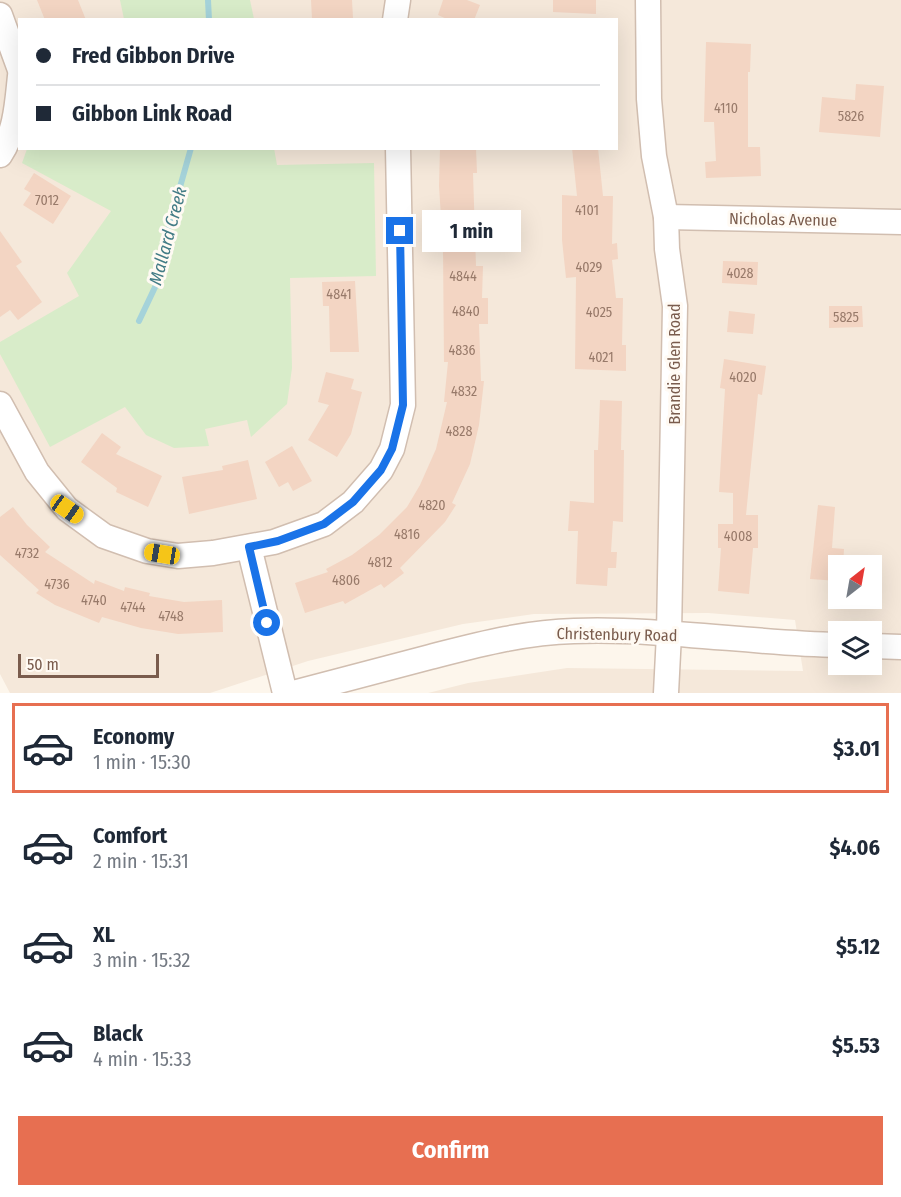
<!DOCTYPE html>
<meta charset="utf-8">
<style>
:root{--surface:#fff;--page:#f2f2f3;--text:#1f2937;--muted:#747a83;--line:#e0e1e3;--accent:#e76f51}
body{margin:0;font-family:"Fira Sans Condensed",sans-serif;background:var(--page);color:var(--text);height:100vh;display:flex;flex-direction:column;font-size:22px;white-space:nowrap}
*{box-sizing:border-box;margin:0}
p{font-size:20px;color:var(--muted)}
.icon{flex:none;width:33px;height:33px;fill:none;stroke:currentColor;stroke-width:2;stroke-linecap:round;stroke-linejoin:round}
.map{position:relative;height:693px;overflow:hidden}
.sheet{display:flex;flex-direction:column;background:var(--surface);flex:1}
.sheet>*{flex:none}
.top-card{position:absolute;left:18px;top:18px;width:600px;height:132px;border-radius:0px;box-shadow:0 6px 24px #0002;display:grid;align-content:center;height:132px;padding:0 18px;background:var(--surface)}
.needle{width:39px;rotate:31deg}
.controls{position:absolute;left:828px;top:555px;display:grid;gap:12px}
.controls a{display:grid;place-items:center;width:54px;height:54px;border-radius:0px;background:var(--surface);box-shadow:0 6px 24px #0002;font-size:30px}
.scale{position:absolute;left:18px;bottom:15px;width:141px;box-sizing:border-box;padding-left:6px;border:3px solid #7a5c4d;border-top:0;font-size:16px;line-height:21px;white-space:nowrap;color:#7a5c4d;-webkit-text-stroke:4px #fffaf3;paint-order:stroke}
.end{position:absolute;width:27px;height:27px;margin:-14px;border:8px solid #1a73e8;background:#fff;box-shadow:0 0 0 3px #fff}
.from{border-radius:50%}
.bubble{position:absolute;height:42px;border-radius:0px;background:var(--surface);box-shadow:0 6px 24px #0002;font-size:20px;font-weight:700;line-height:42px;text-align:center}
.car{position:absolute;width:18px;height:36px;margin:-18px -9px;border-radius:8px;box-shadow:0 0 4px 2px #0007;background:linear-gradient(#f5c518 24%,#345 0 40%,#f5c518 0 76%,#345 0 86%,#f5c518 0)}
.top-card b{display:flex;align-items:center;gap:21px;height:57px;font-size:22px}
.top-card b+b{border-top:2px solid var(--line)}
.top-card i{width:15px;height:15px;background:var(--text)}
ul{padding:10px 0 0;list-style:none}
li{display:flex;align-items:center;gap:18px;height:90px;margin:0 12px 9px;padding:0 6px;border:3px solid transparent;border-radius:0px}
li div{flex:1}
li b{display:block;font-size:22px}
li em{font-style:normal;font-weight:700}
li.current{border-color:var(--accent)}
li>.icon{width:54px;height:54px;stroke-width:1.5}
.cta{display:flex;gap:12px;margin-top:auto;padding:12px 18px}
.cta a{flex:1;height:69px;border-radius:0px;background:var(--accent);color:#fff;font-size:24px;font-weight:700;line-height:69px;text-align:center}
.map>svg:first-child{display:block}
</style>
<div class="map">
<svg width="901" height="693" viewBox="0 0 901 693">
<rect width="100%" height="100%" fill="#fdf6ec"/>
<path fill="#f5e8da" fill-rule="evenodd" d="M0,0H901V693H428L468,683L567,668L803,671L795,620L708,613L534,614L463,624L308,661L210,693H10L0,674ZM20,20H616V148H20ZM838,566H872V598H838ZM838,632H872V664H838Z"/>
<g fill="#d8ecc9">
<polygon points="120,0 250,0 254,19 124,19"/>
<polygon points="274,148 277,165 374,163 376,276 290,278 292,368 287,404 251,437 247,420 205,429 209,446 174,448 146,435 125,407 50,447 0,354 0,342 79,296 67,273 111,211 22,163 27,149"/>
</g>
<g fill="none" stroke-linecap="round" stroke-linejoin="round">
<g stroke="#a5d3da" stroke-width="6">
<polyline points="208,0 209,20"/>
<polyline points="139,321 157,283 163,263 169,226 191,148"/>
</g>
</g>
<g fill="#f3d5c3">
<polygon points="37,0 78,0 86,20 45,20"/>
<polygon points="311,0 352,0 353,18 312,19"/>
<polygon points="443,0 467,0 480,5 474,20 449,20 438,15"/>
<polygon points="553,0 596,0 596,14 553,12"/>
<polygon points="706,42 751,44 750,72 748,72 748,147 760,147 761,176 706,178 705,162 716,161 714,122 704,122"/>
<polygon points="856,84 884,86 880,137 819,132 822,97 855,100"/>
<polygon points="440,148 476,148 477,173 473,173 476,266 483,266 482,298 488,298 488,324 479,324 481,381 484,381 479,425 470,464 452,503 456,505 445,522 400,568 404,573 384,588 381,584 345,604 343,601 305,613 295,583 328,572 326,569 352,555 379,535 407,507 420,485 436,449 447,402 444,402 448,362 444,362 443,248 439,186"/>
<polygon points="572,148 598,148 603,196 613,196 612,244 617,243 618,259 612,260 616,298 623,298 622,345 626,345 626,371 575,369 576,277 566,278 562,240 562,195 577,196"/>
<polygon points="34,173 71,196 53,224 23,205 31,193 24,189"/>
<polygon points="0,231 22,262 16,266 42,302 18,320 10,310 0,317"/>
<polygon points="723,261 758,262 757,285 722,283"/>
<polygon points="355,281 359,352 330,352 329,306 323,306 322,282"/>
<polygon points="829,306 862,306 863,327 829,328"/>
<polygon points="729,311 755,314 753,334 727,332"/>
<polygon points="724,359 766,366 762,395 758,394 746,515 758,515 758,548 753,548 749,594 718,591 721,548 718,548 718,524 733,524 733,493 719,492 725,389 720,388"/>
<polygon points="326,372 354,379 351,389 362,392 351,434 337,457 308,440 329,405 318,402"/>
<polygon points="600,400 622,401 621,450 624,450 623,522 613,521 611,552 617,552 616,568 608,568 607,586 576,584 578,531 568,531 570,501 594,503 594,450 598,450"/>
<polygon points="102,433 121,447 116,454 162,476 148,507 116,492 117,488 81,462"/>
<polygon points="292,446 312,481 293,491 288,482 279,487 265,462"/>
<polygon points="248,460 257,499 189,514 182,477 223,470 222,466"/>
<polygon points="818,505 835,507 832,548 844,549 843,566 838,566 838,581 810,579"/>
<polygon points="13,507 27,525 50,547 45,552 94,584 95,580 124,591 125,587 150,593 149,596 184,602 222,600 223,632 178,634 141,628 102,617 99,623 55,605 36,593 39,590 0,555 0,517"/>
</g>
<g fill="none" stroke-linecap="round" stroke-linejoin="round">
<g stroke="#d1beb0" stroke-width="27">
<g id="minor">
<polyline points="648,0 649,99 654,156 666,217 667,249 675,306 669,634 666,693"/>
<polyline points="0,15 20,70"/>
<polyline points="395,20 398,0"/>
<path d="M0,155C16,131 17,104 20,76"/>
<polyline points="666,217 901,222"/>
<polyline points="0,404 37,472 67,509 104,536 147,551 178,556 213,553 274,542 324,524 353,502 381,470 392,449 403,405 398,148"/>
<polyline points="249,547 285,693"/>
<polyline points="872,646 901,647"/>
<path d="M293,693C339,681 385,669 430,657C477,645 525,632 574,631C662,628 750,643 838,645"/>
</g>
</g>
<use href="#minor" stroke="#fff" stroke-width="24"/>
</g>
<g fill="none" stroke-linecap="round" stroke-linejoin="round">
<polyline stroke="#1a73e8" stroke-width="8" points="267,623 249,547 278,541 324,524 353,502 381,470 392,449 403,405 400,231"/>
</g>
<g text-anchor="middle" stroke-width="6" stroke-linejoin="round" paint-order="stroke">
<g font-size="14" fill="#987a6a">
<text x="726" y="113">4110</text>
<text x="851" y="121">5826</text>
<text x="47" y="205">7012</text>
<text x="587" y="215">4101</text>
<text x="589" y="272">4029</text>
<text x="740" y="278">4028</text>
<text x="463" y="281">4844</text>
<text x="339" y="299">4841</text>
<text x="466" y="316">4840</text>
<text x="599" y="317">4025</text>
<text x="846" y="322">5825</text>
<text x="462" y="355">4836</text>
<text x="601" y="362">4021</text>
<text x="743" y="382">4020</text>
<text x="464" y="396">4832</text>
<text x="459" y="436">4828</text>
<text x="432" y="510">4820</text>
<text x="407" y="539">4816</text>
<text x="738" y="541">4008</text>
<text x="27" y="558">4732</text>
<text x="380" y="567">4812</text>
<text x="346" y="585">4806</text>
<text x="57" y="589">4736</text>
<text x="94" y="605">4740</text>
<text x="133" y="612">4744</text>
<text x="171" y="621">4748</text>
</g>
<g font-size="16" fill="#7a5c4d" stroke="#fffaf3">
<text transform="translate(783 219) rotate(1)" y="6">Nicholas Avenue</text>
<text transform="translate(674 364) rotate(-90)" y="6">Brandie Glen Road</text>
<text transform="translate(617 634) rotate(1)" y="6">Christenbury Road</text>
</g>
<g font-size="18" font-style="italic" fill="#437c86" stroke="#fffaf3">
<text transform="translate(168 236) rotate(-75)" y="6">Mallard Creek</text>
</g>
</g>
</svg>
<div class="controls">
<a><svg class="needle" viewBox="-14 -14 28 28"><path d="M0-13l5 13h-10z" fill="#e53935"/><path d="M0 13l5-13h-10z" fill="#747a83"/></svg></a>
<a><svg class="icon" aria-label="layers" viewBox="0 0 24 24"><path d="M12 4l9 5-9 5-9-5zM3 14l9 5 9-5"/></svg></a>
</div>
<div class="scale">50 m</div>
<i class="end from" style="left:267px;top:623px"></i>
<i class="end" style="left:400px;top:231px"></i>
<div class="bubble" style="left:422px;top:210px;width:99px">1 min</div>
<i class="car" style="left:67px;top:509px;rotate:125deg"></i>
<i class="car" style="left:162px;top:554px;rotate:279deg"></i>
<div class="top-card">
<b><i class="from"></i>Fred Gibbon Drive</b>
<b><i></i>Gibbon Link Road</b>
</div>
</div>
<section class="sheet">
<ul>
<li class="current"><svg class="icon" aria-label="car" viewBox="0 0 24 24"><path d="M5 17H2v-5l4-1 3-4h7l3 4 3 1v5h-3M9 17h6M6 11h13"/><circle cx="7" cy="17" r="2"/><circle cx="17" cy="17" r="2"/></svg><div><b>Economy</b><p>1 min · 15:30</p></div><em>$3.01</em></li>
<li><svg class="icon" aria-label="car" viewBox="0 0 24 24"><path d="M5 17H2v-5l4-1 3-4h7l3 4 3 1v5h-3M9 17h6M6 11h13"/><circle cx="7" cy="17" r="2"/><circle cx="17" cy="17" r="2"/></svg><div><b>Comfort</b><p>2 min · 15:31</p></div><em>$4.06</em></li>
<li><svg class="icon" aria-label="car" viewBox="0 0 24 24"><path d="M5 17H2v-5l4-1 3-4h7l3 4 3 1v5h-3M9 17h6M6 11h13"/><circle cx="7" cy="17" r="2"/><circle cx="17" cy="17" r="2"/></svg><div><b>XL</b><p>3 min · 15:32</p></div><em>$5.12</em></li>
<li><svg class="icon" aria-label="car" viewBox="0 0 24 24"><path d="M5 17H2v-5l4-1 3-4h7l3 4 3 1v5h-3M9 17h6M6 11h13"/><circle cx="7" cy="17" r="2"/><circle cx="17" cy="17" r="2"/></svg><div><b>Black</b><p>4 min · 15:33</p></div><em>$5.53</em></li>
</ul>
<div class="cta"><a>Confirm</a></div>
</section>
